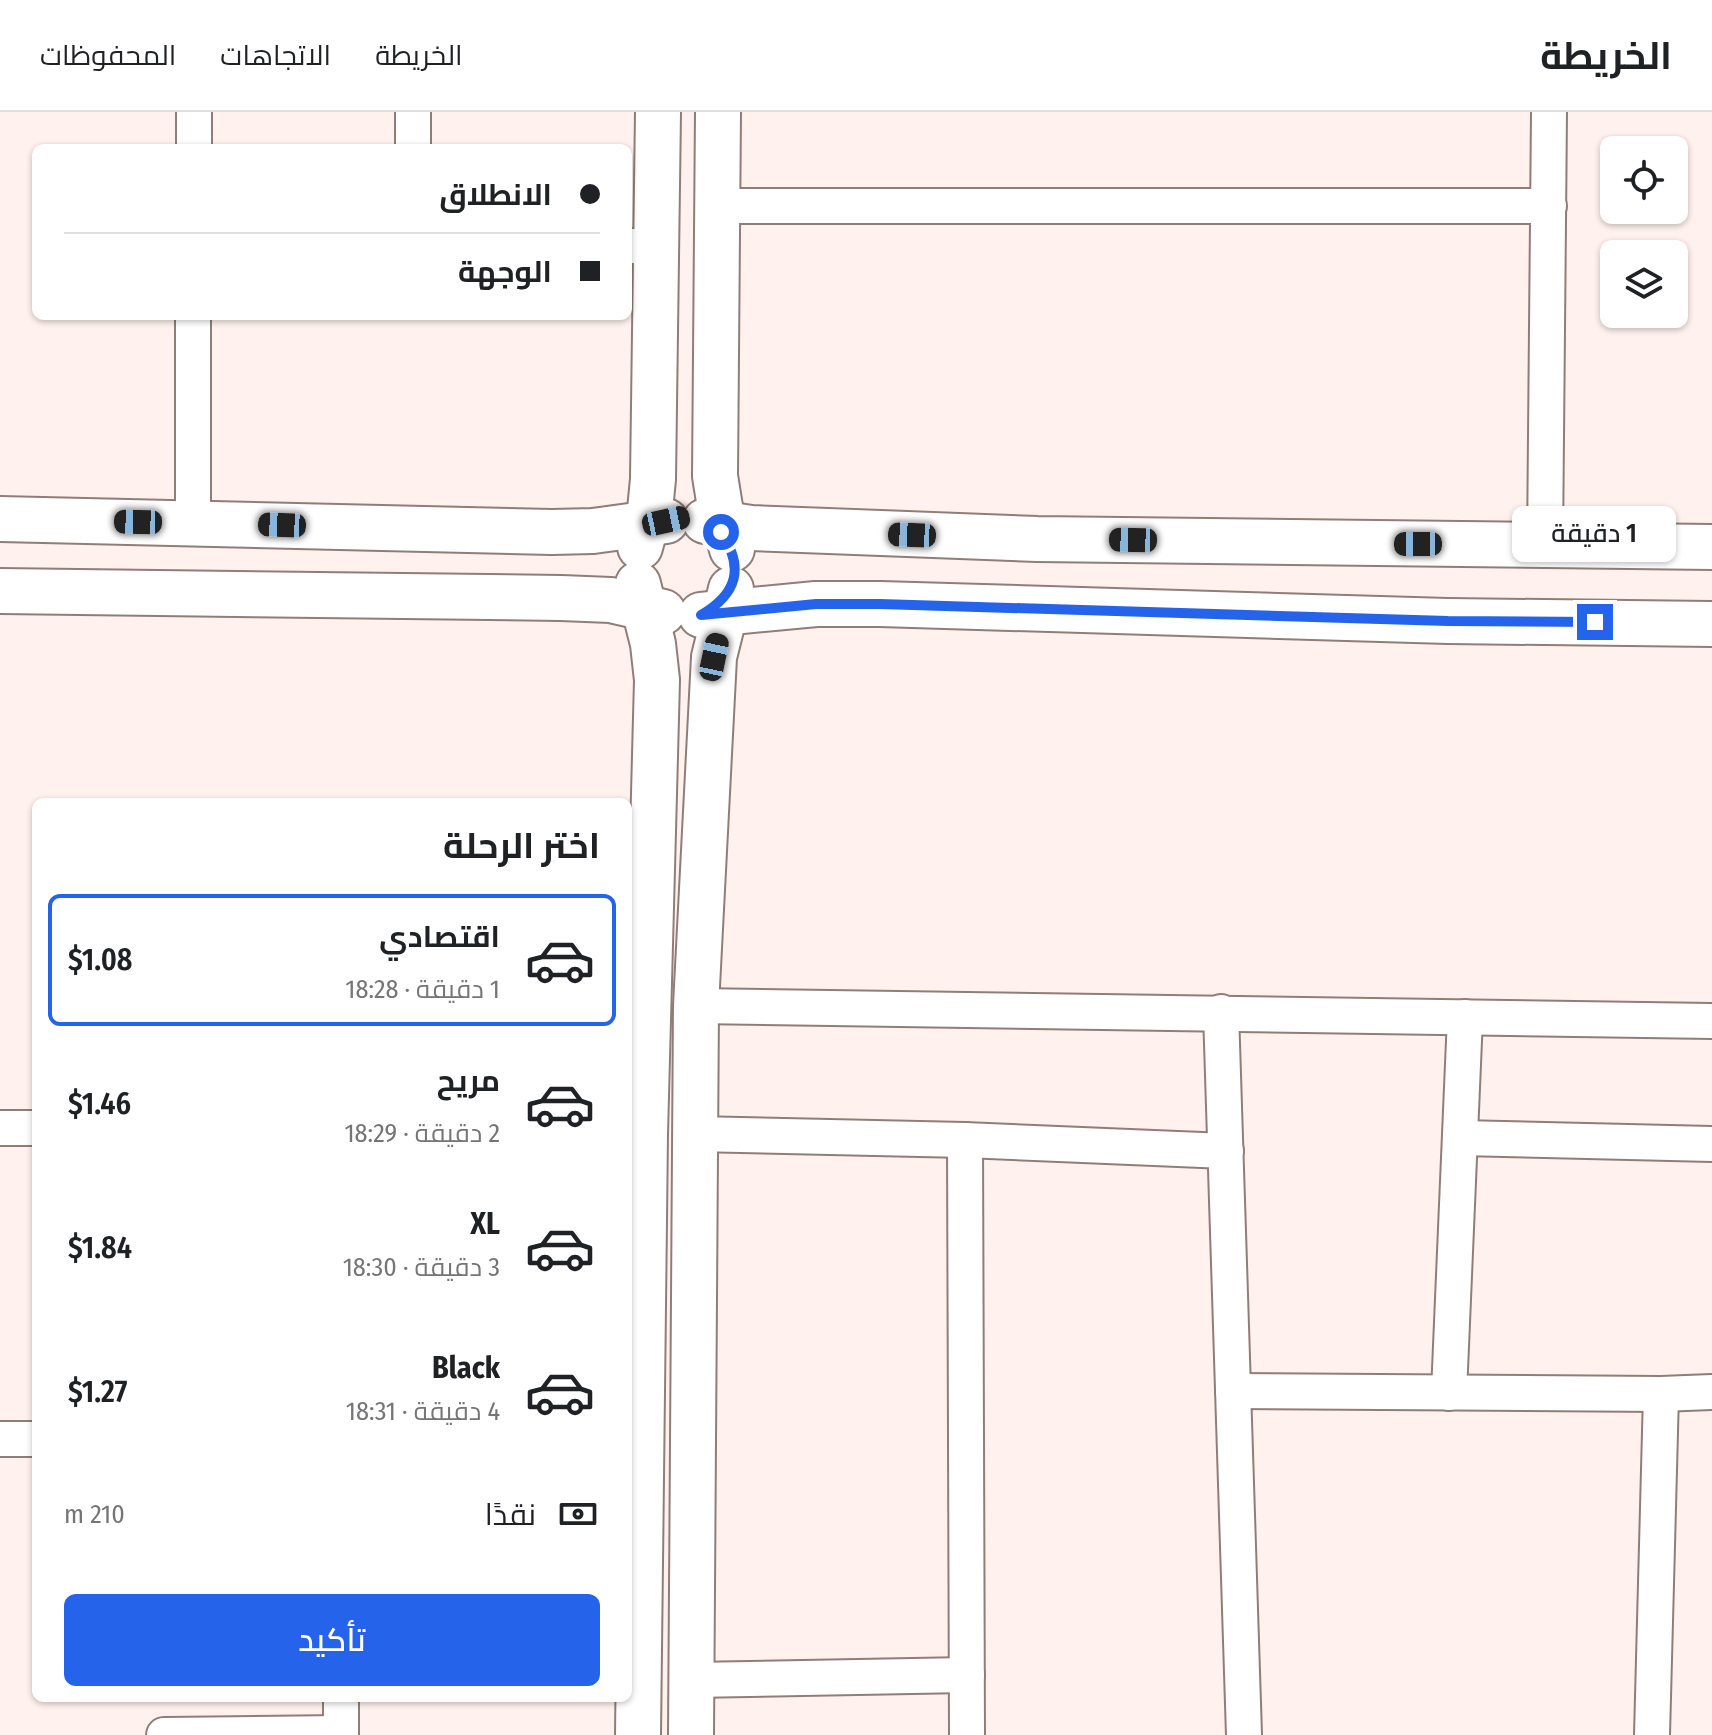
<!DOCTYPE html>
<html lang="ar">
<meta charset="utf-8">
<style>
:root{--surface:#fff;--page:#f2f2f2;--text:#202124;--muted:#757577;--line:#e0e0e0;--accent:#2563eb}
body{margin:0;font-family:"Fira Sans Condensed",Cairo,sans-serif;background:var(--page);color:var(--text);direction:rtl;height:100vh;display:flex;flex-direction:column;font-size:30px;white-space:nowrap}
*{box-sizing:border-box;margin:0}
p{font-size:26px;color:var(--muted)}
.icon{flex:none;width:44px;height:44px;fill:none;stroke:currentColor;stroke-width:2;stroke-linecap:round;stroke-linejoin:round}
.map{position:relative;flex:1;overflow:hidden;direction:ltr}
.drawer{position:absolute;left:32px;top:686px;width:600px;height:904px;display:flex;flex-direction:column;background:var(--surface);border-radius:12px;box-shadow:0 2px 6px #0004;direction:rtl}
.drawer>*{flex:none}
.top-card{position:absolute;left:32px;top:32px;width:600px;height:176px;border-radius:12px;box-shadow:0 2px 6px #0004;direction:rtl;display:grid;align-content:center;height:176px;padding:0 32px;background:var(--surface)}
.tools{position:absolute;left:1600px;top:24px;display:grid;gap:16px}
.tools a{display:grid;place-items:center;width:88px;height:88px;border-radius:12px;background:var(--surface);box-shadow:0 2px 6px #0004;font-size:40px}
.end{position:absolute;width:36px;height:36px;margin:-18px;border:10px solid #2563eb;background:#fff;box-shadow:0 0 0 4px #fff}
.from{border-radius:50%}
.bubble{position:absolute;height:56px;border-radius:12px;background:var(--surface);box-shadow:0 2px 6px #0004;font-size:26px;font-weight:600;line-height:56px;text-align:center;direction:rtl}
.car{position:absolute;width:24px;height:48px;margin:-24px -12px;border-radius:10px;box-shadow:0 0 6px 2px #0007;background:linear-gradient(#222 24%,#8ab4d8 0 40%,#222 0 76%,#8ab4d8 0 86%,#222 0)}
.top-card b{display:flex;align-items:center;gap:28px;height:76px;font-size:30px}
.top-card b+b{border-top:2px solid var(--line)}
.top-card i{width:20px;height:20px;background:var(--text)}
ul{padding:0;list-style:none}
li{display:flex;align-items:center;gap:24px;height:132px;margin:0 16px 12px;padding:0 16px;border:4px solid transparent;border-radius:12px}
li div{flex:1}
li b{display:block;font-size:30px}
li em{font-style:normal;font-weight:600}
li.selected{border-color:var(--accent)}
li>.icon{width:72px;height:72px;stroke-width:1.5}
h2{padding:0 32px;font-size:36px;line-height:96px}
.pay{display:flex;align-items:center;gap:20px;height:88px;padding:0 32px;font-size:30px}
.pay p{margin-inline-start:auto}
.button{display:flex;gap:16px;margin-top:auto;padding:16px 32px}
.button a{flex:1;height:92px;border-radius:12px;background:var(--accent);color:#fff;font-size:32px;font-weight:600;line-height:92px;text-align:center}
header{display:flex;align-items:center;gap:48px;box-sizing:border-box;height:112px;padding:0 40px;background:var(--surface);border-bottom:2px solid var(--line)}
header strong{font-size:38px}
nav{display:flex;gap:44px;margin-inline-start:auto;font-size:28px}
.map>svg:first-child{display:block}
</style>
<header>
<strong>الخريطة</strong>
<nav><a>الخريطة</a><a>الاتجاهات</a><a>المحفوظات</a></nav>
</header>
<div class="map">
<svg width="1712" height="1623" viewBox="0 0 1712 1623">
<rect width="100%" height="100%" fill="#fff2ee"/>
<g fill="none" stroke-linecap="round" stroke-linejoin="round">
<g stroke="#917d77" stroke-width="38">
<g id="street">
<polyline points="413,0 413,36"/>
<polyline points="194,36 194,0"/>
<polyline points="717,94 1549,94"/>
<polyline points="628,134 657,134"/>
<polyline points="193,411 193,204"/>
<polyline points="1545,433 1549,0"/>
<polyline points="696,894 1712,909"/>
<polyline points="1221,900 1244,1623"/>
<polyline points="0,1016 36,1016"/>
<polyline points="694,1022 965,1028 1226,1039"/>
<polyline points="1460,1026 1712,1032"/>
<polyline points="965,1028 967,1623"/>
<polyline points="1233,1279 1661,1282 1712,1280"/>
<polyline points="1449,1281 1465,905"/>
<polyline points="0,1327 36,1327"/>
<polyline points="692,1568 967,1563"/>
<polyline points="341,1586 341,1623"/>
<polyline points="164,1623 341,1621"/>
<polyline points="1652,1623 1661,1282"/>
</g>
</g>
<g stroke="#917d77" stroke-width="48">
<g id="secondary">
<polyline points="718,0 715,364 720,395 732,437"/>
<polyline points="0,407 552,420 593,419 666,409"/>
<polyline points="705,409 751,416 1037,427 1712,435"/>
<polyline points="640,435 650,398 653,367 658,0"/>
<polyline points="0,479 561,486 611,488 663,500"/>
<polyline points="701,503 816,492 880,492 1448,509 1712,512"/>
<polyline points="638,1623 645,1022 657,568 653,532 638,472"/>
<polyline points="691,1623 696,894 714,545 731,477"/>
</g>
</g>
<use href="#street" stroke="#fff" stroke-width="34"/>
<use href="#secondary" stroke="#fff" stroke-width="44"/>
</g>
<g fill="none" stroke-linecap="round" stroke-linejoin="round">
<path stroke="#2563eb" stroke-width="10" d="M721,420C745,456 737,482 701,503L816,492H880L1448,509L1595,510"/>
</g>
</svg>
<div class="tools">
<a><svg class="icon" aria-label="locate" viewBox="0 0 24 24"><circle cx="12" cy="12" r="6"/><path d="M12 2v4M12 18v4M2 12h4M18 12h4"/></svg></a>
<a><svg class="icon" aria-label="layers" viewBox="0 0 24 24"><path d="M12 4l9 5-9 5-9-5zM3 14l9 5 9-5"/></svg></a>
</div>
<i class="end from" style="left:721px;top:420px"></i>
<i class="end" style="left:1595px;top:510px"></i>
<div class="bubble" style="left:1512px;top:394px;width:164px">1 دقيقة</div>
<i class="car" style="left:666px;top:409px;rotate:78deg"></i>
<i class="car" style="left:138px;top:410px;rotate:271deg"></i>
<i class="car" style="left:282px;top:413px;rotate:272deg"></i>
<i class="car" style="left:912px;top:423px;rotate:272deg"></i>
<i class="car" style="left:1133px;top:428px;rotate:271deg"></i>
<i class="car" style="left:1418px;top:432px;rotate:270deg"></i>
<i class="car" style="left:714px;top:545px;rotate:12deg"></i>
<div class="top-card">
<b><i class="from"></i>الانطلاق</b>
<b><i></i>الوجهة</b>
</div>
<section class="drawer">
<h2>اختر الرحلة</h2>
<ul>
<li class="selected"><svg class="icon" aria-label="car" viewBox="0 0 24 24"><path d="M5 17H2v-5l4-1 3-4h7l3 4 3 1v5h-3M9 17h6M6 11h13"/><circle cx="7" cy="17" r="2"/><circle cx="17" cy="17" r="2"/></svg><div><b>اقتصادي</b><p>1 دقيقة · 18:28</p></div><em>$1.08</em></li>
<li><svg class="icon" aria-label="car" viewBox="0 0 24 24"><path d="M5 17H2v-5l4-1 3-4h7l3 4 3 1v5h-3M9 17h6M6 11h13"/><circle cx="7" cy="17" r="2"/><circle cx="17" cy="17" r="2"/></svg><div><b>مريح</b><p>2 دقيقة · 18:29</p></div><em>$1.46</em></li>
<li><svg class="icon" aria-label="car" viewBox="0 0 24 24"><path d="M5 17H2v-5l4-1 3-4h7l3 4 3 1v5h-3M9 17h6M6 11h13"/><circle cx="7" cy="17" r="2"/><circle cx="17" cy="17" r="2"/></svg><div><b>XL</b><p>3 دقيقة · 18:30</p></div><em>$1.84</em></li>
<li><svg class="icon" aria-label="car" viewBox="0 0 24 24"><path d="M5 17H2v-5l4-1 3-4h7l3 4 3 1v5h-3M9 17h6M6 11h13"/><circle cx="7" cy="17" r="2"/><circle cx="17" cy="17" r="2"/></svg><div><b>Black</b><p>4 دقيقة · 18:31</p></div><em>$1.27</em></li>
</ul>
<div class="pay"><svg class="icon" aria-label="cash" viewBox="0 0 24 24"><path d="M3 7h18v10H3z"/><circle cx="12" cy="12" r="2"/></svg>نقدًا<p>210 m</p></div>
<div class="button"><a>تأكيد</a></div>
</section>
</div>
